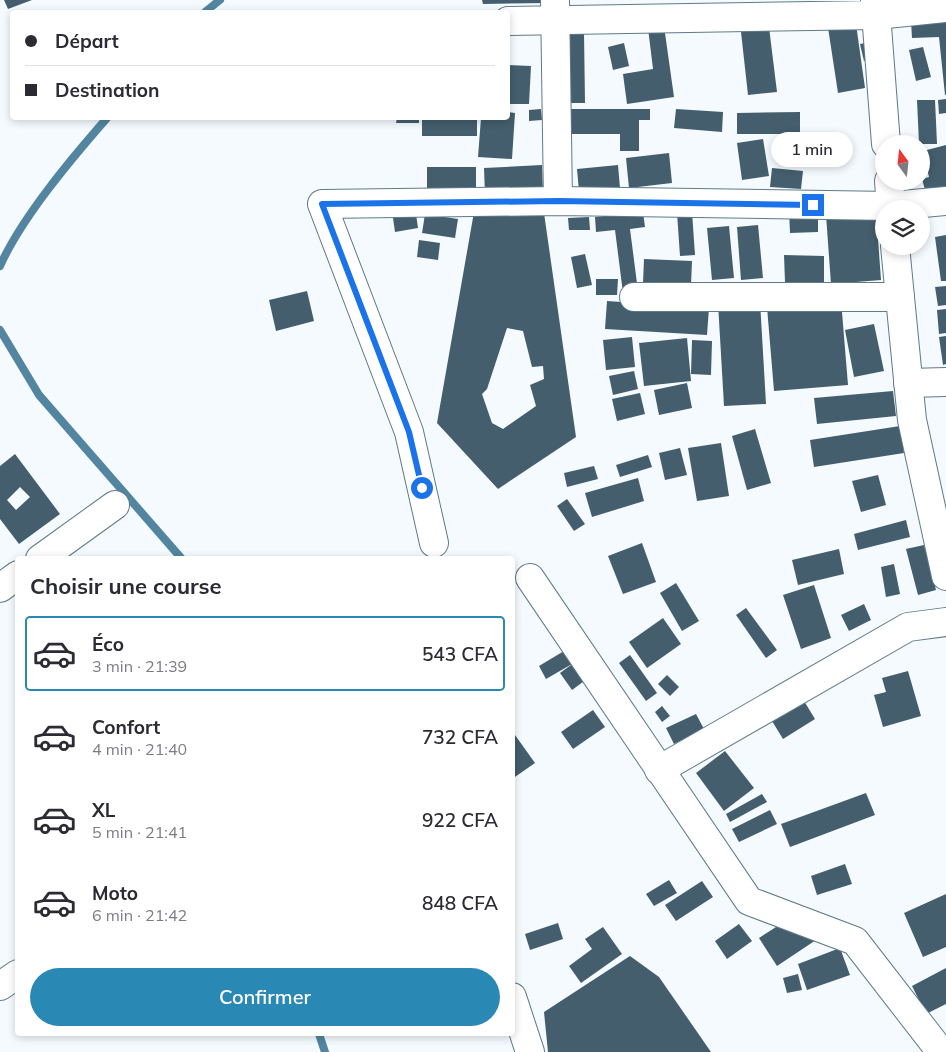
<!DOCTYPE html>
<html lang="fr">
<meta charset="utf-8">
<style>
:root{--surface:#fff;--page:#f2f2f3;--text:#2b2b33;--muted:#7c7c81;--line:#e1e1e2;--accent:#2988b4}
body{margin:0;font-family:Mulish,sans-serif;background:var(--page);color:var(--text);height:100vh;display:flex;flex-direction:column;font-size:19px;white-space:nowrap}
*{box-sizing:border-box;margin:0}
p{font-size:16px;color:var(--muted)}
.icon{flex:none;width:28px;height:28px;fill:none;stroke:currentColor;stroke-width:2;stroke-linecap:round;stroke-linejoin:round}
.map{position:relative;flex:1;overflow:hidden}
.panel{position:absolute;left:15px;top:556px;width:500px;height:480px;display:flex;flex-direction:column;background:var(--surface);border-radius:5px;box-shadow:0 2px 8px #0003}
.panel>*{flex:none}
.banner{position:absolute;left:10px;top:10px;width:500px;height:110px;border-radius:5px;box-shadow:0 2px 8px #0003;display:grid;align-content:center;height:110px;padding:0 15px;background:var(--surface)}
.needle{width:32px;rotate:345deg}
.tools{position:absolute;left:875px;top:135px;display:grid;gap:10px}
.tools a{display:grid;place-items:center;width:55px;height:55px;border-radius:50%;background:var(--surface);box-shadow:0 2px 8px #0003;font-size:25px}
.end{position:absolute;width:22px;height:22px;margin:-11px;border:6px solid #1a73e8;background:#fff;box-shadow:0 0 0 2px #fff}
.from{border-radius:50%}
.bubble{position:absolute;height:35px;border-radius:18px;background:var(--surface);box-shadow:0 2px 8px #0003;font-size:16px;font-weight:600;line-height:35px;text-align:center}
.banner b{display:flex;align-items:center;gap:18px;height:48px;font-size:19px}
.banner b+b{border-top:1px solid var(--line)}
.banner i{width:12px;height:12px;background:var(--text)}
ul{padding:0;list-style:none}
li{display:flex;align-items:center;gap:15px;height:75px;margin:0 10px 8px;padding:0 5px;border:2px solid transparent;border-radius:5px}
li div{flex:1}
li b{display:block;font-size:19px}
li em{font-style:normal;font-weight:600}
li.current{border-color:var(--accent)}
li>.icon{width:45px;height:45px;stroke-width:1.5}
h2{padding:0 15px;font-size:22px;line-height:60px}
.action{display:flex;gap:10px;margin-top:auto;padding:10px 15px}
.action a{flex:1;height:58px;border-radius:30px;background:var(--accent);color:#fff;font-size:20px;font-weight:600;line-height:58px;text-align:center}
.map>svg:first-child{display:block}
</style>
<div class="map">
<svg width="946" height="1052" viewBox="0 0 946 1052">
<rect width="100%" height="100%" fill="#f4fafe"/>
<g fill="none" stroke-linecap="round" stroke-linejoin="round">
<g stroke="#5385a1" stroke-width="8">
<polyline points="205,12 220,0"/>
<path d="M0,266C22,217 72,158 107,118"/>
<polyline points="0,330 39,395 182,559"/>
<polyline points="319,1034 325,1052"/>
</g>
</g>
<g fill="#445e6d" fill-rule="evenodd">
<polygon points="4,0 32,0 8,9"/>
<polygon points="482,0 548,0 548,3 483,4"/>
<polygon points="855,17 865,88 838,93 827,21"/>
<polygon points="946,17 946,95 945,95 939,37 912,38 911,21"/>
<polygon points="768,19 777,92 748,95 740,23"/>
<polygon points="664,26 674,97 627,104 623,74 653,69 648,28"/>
<polygon points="566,33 584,33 585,103 566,103"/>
<polygon points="872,42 876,58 864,61 860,44"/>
<polygon points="624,43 629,66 613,70 608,47"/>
<polygon points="923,47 931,77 916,81 909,50"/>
<polygon points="508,65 531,66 529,104 508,104"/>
<polygon points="946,99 946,113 939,114 938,100"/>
<polygon points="917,100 935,100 937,144 919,144"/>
<polygon points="541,109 542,120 529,121 529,110"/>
<polygon points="563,109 650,109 650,120 639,120 639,151 620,151 620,134 563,134"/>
<polygon points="676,109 723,112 722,132 674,128"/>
<polygon points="508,112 515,113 512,159 478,157 481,118 508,118"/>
<polygon points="800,112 800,134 737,134 737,113"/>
<polygon points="397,118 419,118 419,123 396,123"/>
<rect x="422" y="118" width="55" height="18"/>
<polygon points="763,139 769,176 742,180 737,143"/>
<polygon points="807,139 808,162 780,164 779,141"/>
<polygon points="946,145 946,186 925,190 922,179 929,177 923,151"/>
<polygon points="669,153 672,183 629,188 626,158"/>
<polygon points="542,165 543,192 485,195 484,168"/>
<polygon points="618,165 620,188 579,191 577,169"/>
<polygon points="427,167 476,167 476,192 427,193"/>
<polygon points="772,168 803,171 801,189 770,187"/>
<polygon points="818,209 818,232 790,233 789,210"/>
<polygon points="876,211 881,280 831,284 826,215"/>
<path d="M474,212L544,213L576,437L498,489L437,423ZM507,328L523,331L532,367L543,366L544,379L530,385L536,406L503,429L492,423L482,394L487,389Z"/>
<polygon points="643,212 645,227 630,229 638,291 623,293 615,230 596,232 595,217"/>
<polygon points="692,212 695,255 680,256 677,213"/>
<polygon points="416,214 418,228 395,232 393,218"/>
<polygon points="425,214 458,219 455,238 422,233"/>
<polygon points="589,217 590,230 569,230 568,218"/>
<polygon points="758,225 763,278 741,280 737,227"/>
<polygon points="729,226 734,278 712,280 707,228"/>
<polygon points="946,235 946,281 941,281 935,237"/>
<polygon points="419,240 440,243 438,260 417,257"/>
<polygon points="585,254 592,285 577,288 571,257"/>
<polygon points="784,255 824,256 824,283 785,282"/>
<polygon points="644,259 692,261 691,285 643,283"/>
<polygon points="596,279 618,279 617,295 596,295"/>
<polygon points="946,286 946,305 938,306 935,287"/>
<polygon points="307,291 314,321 276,331 269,300"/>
<polygon points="841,300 848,385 774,391 767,307"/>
<polygon points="607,301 709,308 707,335 605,329"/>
<polygon points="760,301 766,404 724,406 718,303"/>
<polygon points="946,309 946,333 939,334 937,310"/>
<polygon points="874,324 884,371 854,377 845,330"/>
<polygon points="946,336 946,364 943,365 939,337"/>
<polygon points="632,337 635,367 606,370 603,340"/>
<polygon points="687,338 691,381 644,386 639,343"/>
<polygon points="692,340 712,341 711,375 691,374"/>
<polygon points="634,371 638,389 613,395 609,376"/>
<polygon points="687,383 692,408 659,415 654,390"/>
<polygon points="893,391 896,416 817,424 814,398"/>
<polygon points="640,393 645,414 617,421 612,399"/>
<polygon points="900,426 904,453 814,467 810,440"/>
<polygon points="755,429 771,483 747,490 732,436"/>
<polygon points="721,443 729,496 697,501 688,448"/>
<polygon points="680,448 687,475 665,480 659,453"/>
<path d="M15,454L60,514L19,544L0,519V466ZM20,487L30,497L16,510L7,500Z"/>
<polygon points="648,455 652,467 620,477 616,465"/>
<polygon points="594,466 598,479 567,487 564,473"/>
<polygon points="878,475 886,505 861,512 852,481"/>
<polygon points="638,478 644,501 592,517 585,493"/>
<polygon points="567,499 585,524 574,531 557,506"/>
<polygon points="906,520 910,537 858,550 854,534"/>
<polygon points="642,543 656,582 623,594 608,556"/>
<polygon points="924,545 936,590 918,595 906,549"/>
<polygon points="839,549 844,574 798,585 792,560"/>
<polygon points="894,564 900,594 886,597 881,567"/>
<polygon points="676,583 699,621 682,631 660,593"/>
<polygon points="814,585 831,638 801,649 783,595"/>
<polygon points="864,604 871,620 849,631 841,615"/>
<polygon points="746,608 777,650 766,658 736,615"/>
<polygon points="663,618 681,644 647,668 629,642"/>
<polygon points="564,651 572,664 546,679 539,666"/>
<polygon points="630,655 657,693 646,701 619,663"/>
<polygon points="575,662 587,679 572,690 560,673"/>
<polygon points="908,671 921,716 883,727 874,695 886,692 882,678"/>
<polygon points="667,675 679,687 670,696 658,684"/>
<polygon points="804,701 815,719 783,739 772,721"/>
<polygon points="662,706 670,716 662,722 655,712"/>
<polygon points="593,710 605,727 573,749 561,732"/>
<polygon points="696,714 704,729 674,744 666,728"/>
<polygon points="515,735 535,763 512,779 512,737"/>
<polygon points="725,751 754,788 724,811 696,773"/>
<polygon points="866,793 875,815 790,847 781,824"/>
<polygon points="762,794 767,802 730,822 726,814"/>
<polygon points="770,810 777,824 739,842 732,829"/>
<polygon points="845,864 852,884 817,895 811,876"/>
<polygon points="669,880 677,893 654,906 646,894"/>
<polygon points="702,881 713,897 676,921 665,905"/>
<polygon points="946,894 946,947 923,957 904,913"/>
<polygon points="798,913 816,940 777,966 759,938"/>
<polygon points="558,923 563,939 530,950 525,934"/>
<polygon points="739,924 752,941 727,959 715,941"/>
<polygon points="603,927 622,954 581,983 569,966 592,949 585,939"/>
<polygon points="840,948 850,975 807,990 798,964"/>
<polygon points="630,956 659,977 711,1052 548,1052 544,1012"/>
<polygon points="946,968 946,1004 926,1014 912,986"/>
<polygon points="798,974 802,990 787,993 783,978"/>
</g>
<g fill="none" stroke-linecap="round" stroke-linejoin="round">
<g stroke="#5f7a89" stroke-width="30">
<g id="minor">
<polyline points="555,0 558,201"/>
<polyline points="875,0 886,144"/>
<polyline points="508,21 877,15 946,8"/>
<polyline points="889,181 891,209"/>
<polyline points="895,246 912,420 946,576"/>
<polyline points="634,297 900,297"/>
<polyline points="908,383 946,382"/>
<polyline points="434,543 409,432 322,204 558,201 891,206 946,201"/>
<polyline points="40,559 115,505"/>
<polyline points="530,578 749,901 855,941 941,1052"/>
<polyline points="0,588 18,575"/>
<polyline points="659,770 908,627 946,622"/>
<polyline points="0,986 18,974"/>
<polyline points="512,997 530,1052"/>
</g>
</g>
<use href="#minor" stroke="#fff" stroke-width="28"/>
</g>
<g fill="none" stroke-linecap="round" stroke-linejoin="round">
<polyline stroke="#1a73e8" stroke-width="6" points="422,488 409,432 322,204 558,201 813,205"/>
</g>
</svg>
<div class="tools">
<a><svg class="needle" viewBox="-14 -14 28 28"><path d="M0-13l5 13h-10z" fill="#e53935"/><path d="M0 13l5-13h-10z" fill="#7c7c81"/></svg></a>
<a><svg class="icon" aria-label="layers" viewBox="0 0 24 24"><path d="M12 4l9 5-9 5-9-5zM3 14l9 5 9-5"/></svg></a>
</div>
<i class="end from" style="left:422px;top:488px"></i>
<i class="end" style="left:813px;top:205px"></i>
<div class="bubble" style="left:771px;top:132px;width:82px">1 min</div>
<div class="banner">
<b><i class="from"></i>Départ</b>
<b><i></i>Destination</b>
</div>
<section class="panel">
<h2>Choisir une course</h2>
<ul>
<li class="current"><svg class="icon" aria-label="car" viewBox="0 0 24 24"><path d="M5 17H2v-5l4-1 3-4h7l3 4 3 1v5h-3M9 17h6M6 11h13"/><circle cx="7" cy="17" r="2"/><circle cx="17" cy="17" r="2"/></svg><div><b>Éco</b><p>3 min · 21:39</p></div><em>543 CFA</em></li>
<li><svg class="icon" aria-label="car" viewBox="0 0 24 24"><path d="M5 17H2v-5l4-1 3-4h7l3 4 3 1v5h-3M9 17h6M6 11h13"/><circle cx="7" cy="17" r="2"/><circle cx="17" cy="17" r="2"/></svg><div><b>Confort</b><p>4 min · 21:40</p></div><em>732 CFA</em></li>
<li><svg class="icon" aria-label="car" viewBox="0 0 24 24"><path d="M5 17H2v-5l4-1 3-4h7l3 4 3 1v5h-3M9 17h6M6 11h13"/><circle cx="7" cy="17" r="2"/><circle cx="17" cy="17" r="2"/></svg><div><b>XL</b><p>5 min · 21:41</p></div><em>922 CFA</em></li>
<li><svg class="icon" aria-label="car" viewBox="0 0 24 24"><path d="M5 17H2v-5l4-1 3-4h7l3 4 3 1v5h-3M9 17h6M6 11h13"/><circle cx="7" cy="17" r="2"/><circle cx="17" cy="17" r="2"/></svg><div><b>Moto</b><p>6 min · 21:42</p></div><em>848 CFA</em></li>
</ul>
<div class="action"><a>Confirmer</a></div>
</section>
</div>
